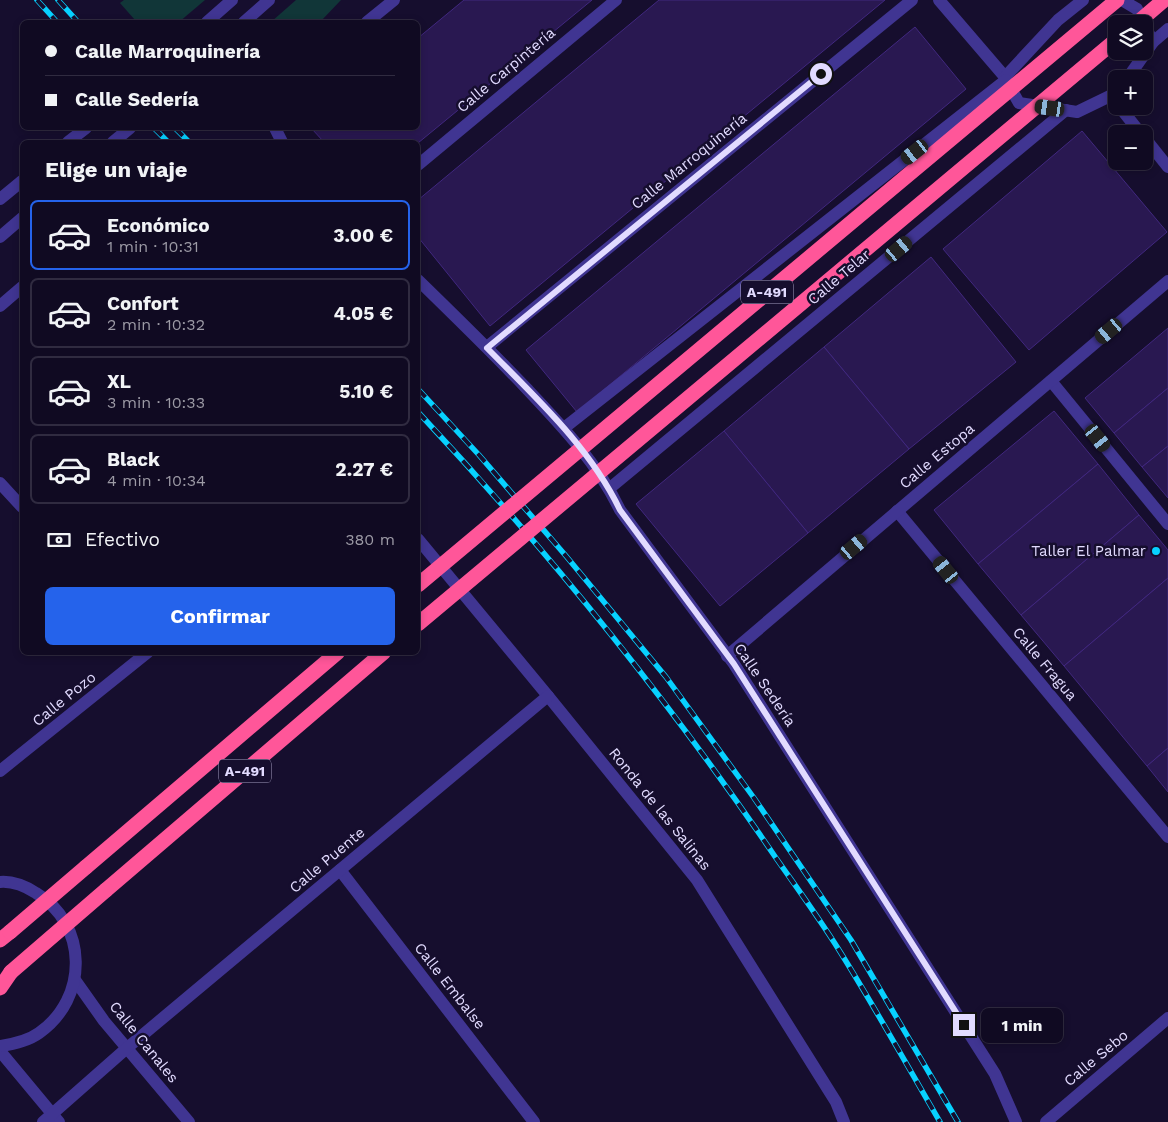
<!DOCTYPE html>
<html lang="es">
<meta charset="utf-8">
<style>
:root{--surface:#100a22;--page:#1e182f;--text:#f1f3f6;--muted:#9c9aa5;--line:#302b40;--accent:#2563eb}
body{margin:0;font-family:"Work Sans",sans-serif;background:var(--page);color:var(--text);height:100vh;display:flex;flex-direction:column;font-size:19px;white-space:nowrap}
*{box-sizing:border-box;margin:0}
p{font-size:16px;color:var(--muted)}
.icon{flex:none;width:28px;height:28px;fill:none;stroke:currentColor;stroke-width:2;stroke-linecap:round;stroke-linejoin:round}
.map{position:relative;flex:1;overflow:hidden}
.side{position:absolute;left:20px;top:140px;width:400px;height:515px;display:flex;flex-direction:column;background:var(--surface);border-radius:8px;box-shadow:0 2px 8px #0003,0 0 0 1px var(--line)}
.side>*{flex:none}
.guide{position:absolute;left:20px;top:20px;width:400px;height:110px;border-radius:8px;box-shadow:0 2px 8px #0003,0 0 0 1px var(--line);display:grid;align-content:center;height:110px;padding:0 25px;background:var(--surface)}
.fabs{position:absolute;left:1108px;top:15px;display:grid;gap:10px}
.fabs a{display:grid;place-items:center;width:45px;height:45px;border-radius:8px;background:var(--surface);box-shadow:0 2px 8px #0003,0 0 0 1px var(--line);font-size:25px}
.end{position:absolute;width:22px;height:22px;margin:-11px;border:6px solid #e2dbff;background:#111;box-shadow:0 0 0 2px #111}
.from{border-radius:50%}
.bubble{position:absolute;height:35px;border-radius:8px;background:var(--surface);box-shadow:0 2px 8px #0003,0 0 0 1px var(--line);font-size:16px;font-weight:700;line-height:35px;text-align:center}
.car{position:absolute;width:15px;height:30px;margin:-15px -8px;border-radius:6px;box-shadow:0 0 4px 1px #0007;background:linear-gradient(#222 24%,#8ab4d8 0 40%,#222 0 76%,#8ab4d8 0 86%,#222 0)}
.guide b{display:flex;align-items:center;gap:18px;height:48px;font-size:19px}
.guide b+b{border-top:1px solid var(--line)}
.guide i{width:12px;height:12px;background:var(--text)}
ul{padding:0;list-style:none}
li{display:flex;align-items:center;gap:15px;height:70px;margin:0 10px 8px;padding:0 15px;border:2px solid var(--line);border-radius:8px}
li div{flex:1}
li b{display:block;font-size:19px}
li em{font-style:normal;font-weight:700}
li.active{border-color:var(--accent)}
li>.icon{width:45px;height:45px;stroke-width:1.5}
h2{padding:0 25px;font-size:22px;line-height:60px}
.pay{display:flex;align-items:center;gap:12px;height:55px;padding:0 25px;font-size:19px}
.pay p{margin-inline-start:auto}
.primary-button{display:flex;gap:10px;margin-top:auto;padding:10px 25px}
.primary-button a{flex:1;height:58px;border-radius:8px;background:var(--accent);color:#fff;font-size:20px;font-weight:700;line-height:58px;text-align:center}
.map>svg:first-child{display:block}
</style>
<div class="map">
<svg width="1168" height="1122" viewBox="0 0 1168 1122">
<rect width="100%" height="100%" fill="#160e2e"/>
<g fill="#113638">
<polygon points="124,0 205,0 179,22 148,22 135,20 120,3"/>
<polygon points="296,0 341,0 320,22 271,22"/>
</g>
<g fill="#291851" stroke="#41287f">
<polygon points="464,0 592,0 418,143 324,142 311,128 418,128 418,38"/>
<polygon points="659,0 885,0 490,326 418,237 418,200"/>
<polygon points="915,27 966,89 577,412 526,350"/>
<polygon points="1082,131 1167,232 1029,350 943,249"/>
<polygon points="931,257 1016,362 909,449 824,347"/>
<polygon points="1168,328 1168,388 1114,433 1085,398"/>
<polygon points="824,347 909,449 808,533 724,431"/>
<polygon points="1168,388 1168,446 1142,467 1114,433"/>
<polygon points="1054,411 1098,464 978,564 934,510"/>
<polygon points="724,431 808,533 720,606 636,504"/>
<polygon points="1168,446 1168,498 1142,467"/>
<polygon points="1098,464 1139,515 1021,615 978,564"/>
<polygon points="1139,515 1168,550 1168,578 1064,666 1021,615"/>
<polygon points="1168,578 1168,748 1147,766 1064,666"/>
<polygon points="1168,748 1168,792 1147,766"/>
</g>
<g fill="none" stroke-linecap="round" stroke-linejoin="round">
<g stroke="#403592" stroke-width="12">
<polyline points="939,0 1005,77"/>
<polyline points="1083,0 1058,20 1005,77 1006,80 1019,103 1077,112 1110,96 1116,90"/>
<polyline points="1122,0 1137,9 1153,42 1127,79"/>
<polyline points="207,22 232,0"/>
<polyline points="244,22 269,0"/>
<polyline points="367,22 394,0"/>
<polyline points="1153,42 1168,29"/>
<polyline points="1119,106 1141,134"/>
<polyline points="275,128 282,142"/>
<polyline points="1144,137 1168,167"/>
<polyline points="68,142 86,128"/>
<polyline points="113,142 130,128"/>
<polyline points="418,165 616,0"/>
<polyline points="0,199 22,181"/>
<polyline points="0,237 22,218"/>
<path d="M418,280C455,316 492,352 528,390C562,426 598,464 620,510L734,664L995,1074L1016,1122"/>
<polyline points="0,306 22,287"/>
<polyline points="487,347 912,0"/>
<polyline points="1051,381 1168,524"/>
<polyline points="564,428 1006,80"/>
<polyline points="0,483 22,507"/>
<polyline points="610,488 1066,110"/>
<polyline points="897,511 1168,837"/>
<polyline points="418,539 548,696 697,880 836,1102 844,1122"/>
<polyline points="727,656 1168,281"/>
<polyline points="0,771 148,652"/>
<polyline points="340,870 534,1122"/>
<polyline points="75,980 104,1021 189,1122"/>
<polyline points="0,1051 59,1122"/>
<polyline points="43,1122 127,1048 548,696"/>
<polyline points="1046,1122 1168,1018"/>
</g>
<path stroke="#403592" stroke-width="12" d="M0,882C12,881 25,886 36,893C88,924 89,998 39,1033C28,1041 14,1044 0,1046"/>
<g stroke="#ff5699" stroke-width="15">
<polyline points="86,867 338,652"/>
<polyline points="106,890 384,652"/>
<polyline points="0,940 10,932"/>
<polyline points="0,988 11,972"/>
</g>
<g stroke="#07d1ff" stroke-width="5.5">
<g id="rail">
<polyline points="37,0 57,22"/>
<polyline points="58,0 78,22"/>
<polyline points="154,128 168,142"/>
<polyline points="175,128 189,142"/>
<polyline points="418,389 479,455 566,556 666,677 754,798 851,940 958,1122"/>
<path d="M418,412C549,552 668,699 776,858C797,888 819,918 839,950C874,1006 907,1065 940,1122"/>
</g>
</g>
<use href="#rail" stroke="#160e2e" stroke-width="4" stroke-dasharray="11" stroke-linecap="butt"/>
<g stroke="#ff5699" stroke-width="15">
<polyline points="1136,24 1164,0"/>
<polyline points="418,585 1117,0"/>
<polyline points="418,624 1116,40"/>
<polyline points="10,932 86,867"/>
<polyline points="11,972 106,890"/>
</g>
</g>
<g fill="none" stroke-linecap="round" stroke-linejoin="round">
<path stroke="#e2dbff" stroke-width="6" d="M821,74L487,348C535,397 590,447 620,510L734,664L964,1025"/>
</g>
<circle fill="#07d1ff" stroke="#160e2e" stroke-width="2" cx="1156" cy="551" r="5"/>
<g text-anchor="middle" stroke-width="5" stroke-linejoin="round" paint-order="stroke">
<g fill="#160e2e" stroke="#a59ec0" stroke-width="1">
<rect x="741" y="280.5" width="52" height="23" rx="4"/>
<rect x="219" y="759.5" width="52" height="23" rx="4"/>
</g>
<g font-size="14" font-weight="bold" fill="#e2dbff">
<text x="767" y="297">A-491</text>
<text x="245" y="776">A-491</text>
</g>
<g font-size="15" fill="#e2dbff" stroke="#160e2e">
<text transform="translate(506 70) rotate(-40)" y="5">Calle Carpintería</text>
<text transform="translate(689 161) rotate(-39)" y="5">Calle Marroquinería</text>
<text transform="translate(839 277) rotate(-40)" y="5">Calle Telar</text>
<text transform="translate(937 456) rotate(-40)" y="5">Calle Estopa</text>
<text transform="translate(1045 664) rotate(50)" y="5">Calle Fragua</text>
<text transform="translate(765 685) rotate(56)" y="5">Calle Sedería</text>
<text transform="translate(64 699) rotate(-39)" y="5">Calle Pozo</text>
<text transform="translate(660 809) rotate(51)" y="5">Ronda de las Salinas</text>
<text transform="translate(327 860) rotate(-40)" y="5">Calle Puente</text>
<text transform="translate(450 986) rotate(52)" y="5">Calle Embalse</text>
<text transform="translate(144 1042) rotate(51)" y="5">Calle Canales</text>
<text transform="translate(1096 1058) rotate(-40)" y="5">Calle Sebo</text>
</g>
<g font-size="15" fill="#e2dbff" stroke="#160e2e" text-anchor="end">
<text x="1146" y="556">Taller El Palmar</text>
</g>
</g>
</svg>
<div class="fabs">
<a><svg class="icon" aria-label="layers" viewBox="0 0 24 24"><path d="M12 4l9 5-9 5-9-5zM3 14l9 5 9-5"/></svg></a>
<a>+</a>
<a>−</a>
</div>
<i class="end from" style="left:821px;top:74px"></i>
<i class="end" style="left:964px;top:1025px"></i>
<div class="bubble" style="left:981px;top:1008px;width:82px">1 min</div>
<i class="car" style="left:1050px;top:108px;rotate:278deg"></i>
<i class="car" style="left:915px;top:152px;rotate:232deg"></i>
<i class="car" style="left:899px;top:249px;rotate:50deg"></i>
<i class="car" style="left:1109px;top:331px;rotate:230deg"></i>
<i class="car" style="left:1098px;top:438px;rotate:141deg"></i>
<i class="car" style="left:854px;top:547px;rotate:50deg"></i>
<i class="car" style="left:946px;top:570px;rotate:321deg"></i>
<div class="guide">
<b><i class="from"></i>Calle Marroquinería</b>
<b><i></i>Calle Sedería</b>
</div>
<section class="side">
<h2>Elige un viaje</h2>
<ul>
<li class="active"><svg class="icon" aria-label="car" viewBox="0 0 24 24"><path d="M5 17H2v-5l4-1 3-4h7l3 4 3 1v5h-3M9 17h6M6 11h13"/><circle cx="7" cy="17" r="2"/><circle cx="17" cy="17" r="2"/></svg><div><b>Económico</b><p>1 min · 10:31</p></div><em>3.00 €</em></li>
<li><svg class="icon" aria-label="car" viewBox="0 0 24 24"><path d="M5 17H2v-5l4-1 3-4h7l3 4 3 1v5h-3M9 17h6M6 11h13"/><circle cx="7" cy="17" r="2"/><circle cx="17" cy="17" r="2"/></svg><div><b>Confort</b><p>2 min · 10:32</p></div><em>4.05 €</em></li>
<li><svg class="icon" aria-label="car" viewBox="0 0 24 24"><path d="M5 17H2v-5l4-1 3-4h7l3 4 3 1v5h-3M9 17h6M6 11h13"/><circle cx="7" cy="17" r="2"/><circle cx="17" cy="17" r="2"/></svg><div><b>XL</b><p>3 min · 10:33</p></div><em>5.10 €</em></li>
<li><svg class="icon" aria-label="car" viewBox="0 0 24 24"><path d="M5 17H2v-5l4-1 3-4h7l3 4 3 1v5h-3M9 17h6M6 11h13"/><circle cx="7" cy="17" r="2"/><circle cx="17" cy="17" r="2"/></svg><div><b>Black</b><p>4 min · 10:34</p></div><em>2.27 €</em></li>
</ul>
<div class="pay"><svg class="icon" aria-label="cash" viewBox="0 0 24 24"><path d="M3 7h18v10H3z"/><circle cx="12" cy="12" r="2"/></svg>Efectivo<p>380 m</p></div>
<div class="primary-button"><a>Confirmar</a></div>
</section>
</div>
